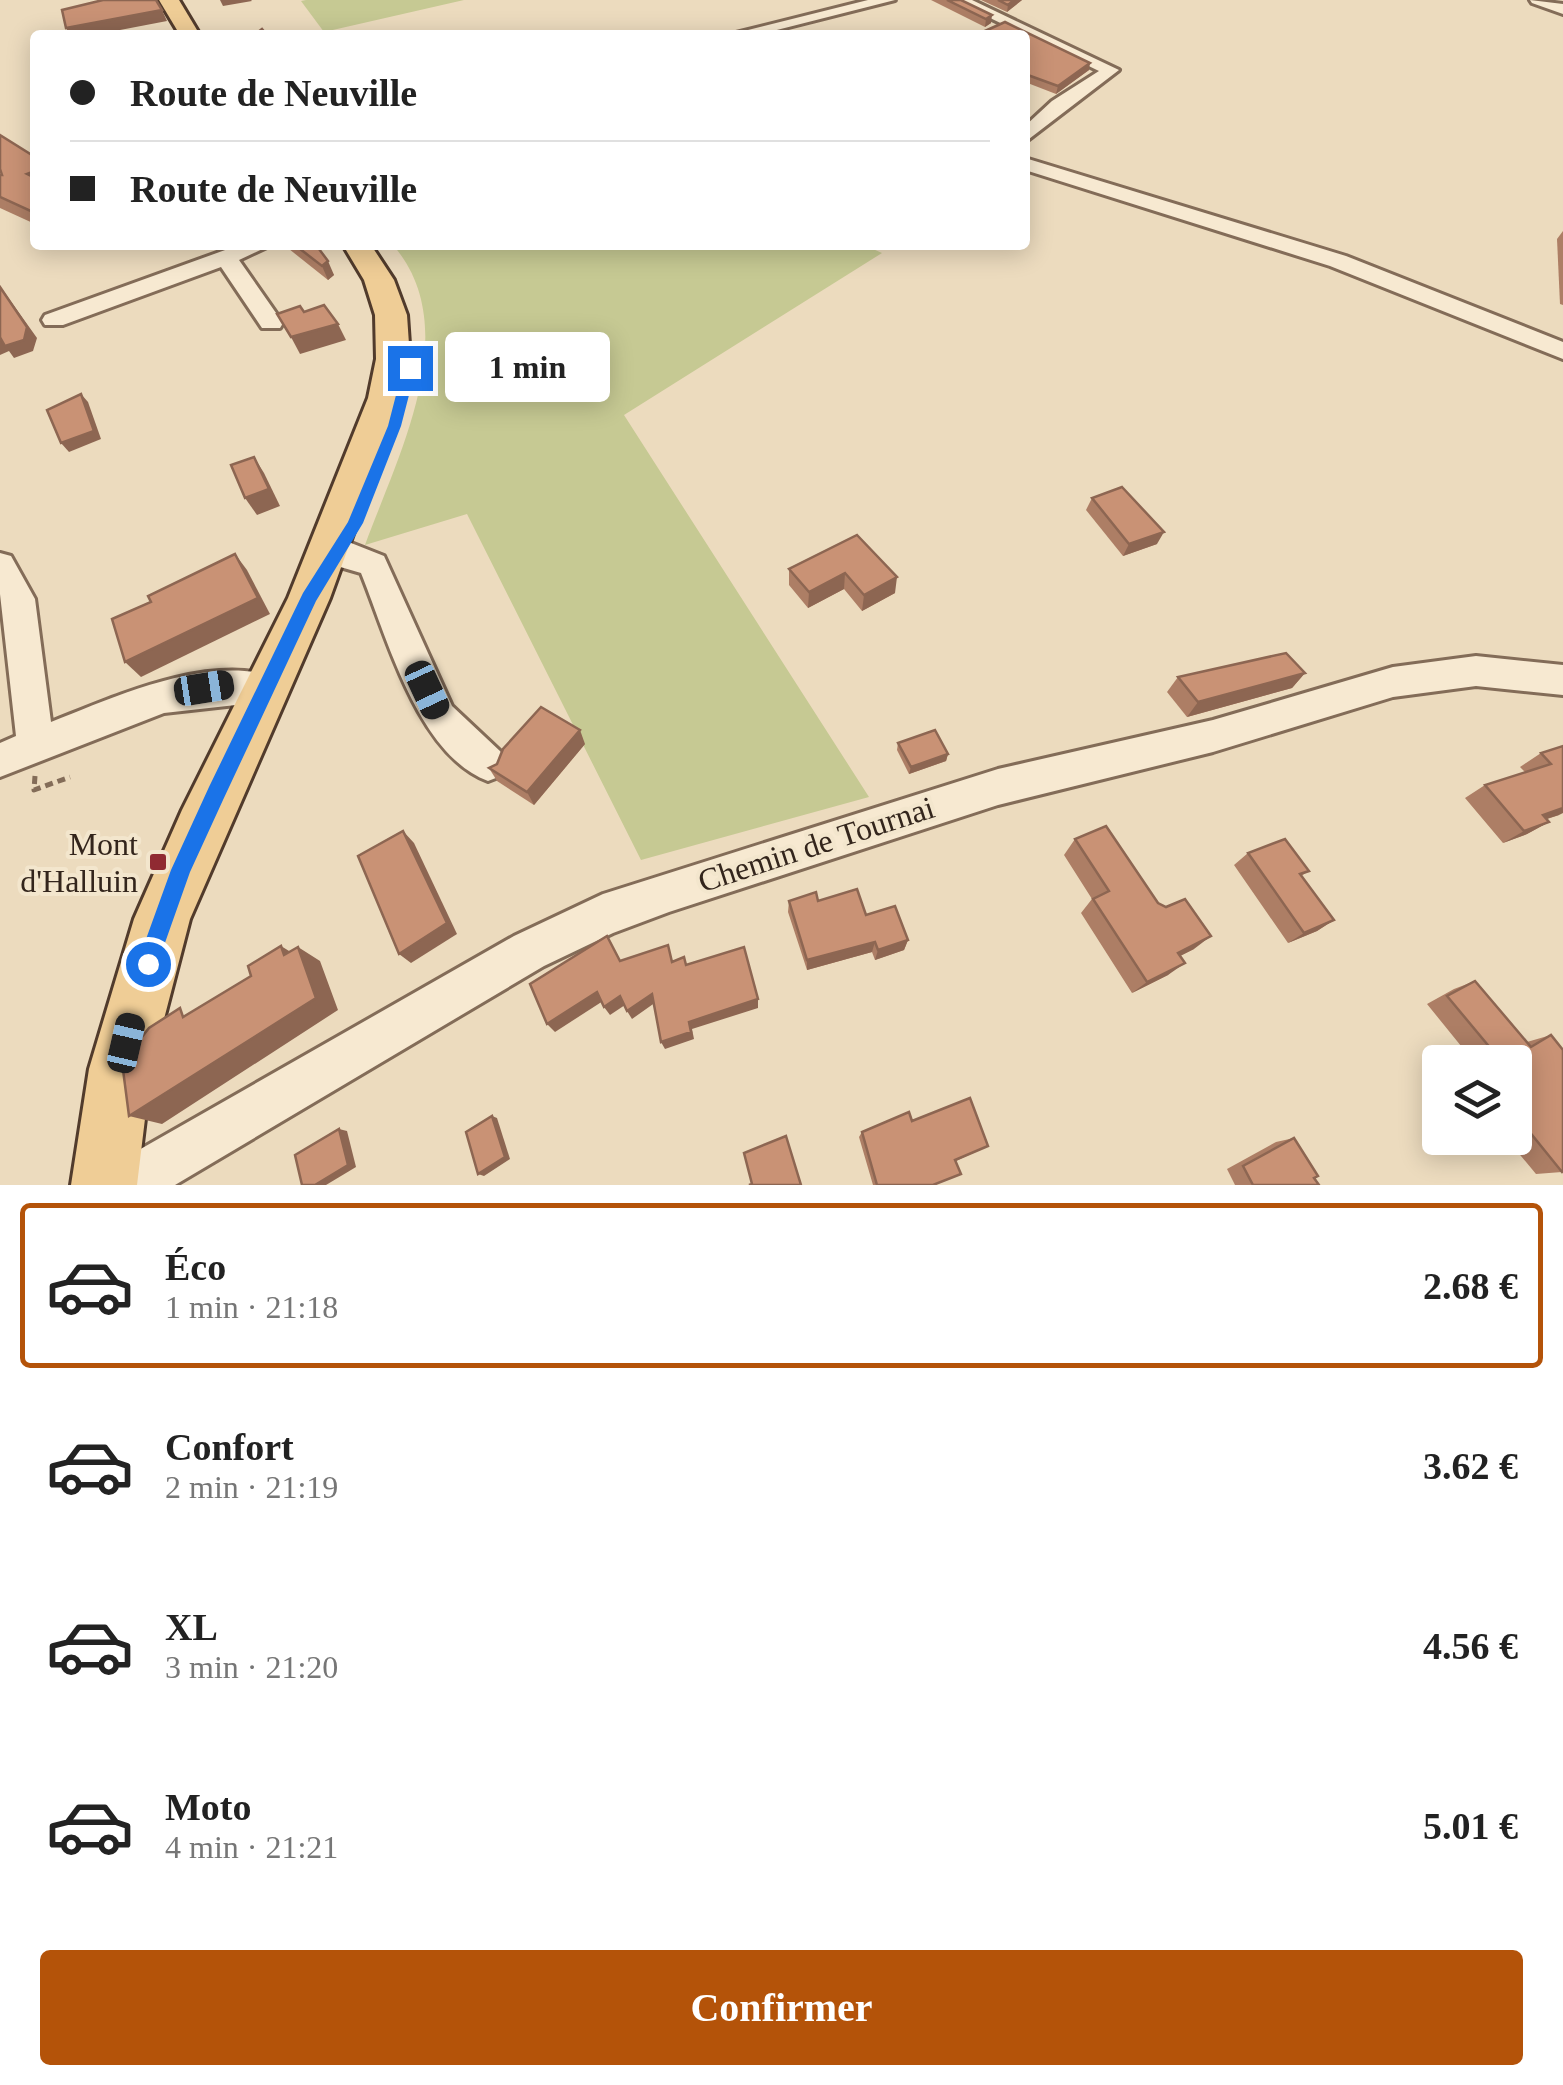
<!DOCTYPE html>
<html lang="fr">
<meta charset="utf-8">
<style>
:root{--surface:#fff;--page:#f6f6f6;--text:#222;--muted:#767676;--line:#e0e0e0;--accent:#b45309}
body{margin:0;font-family:"Times New Roman",serif;background:var(--page);color:var(--text);height:100vh;display:flex;flex-direction:column;font-size:38px;white-space:nowrap}
*{box-sizing:border-box;margin:0}
p{font-size:32px;color:var(--muted)}
.icon{flex:none;width:55px;height:55px;fill:none;stroke:currentColor;stroke-width:2;stroke-linecap:round;stroke-linejoin:round}
.map{position:relative;height:1185px;overflow:hidden}
.sheet{display:flex;flex-direction:column;background:var(--surface);flex:1}
.sheet>*{flex:none}
.top-card{position:absolute;left:30px;top:30px;width:1000px;height:220px;border-radius:10px;box-shadow:0 5px 25px #0003;display:grid;align-content:center;height:220px;padding:0 40px;background:var(--surface)}
.fabs{position:absolute;left:1422px;top:1045px;display:grid;gap:20px}
.fabs a{display:grid;place-items:center;width:110px;height:110px;border-radius:10px;background:var(--surface);box-shadow:0 5px 25px #0003;font-size:50px}
.end{position:absolute;width:45px;height:45px;margin:-22px;border:12px solid #1a73e8;background:#fff;box-shadow:0 0 0 5px #fff}
.from{border-radius:50%}
.bubble{position:absolute;height:70px;border-radius:10px;background:var(--surface);box-shadow:0 5px 25px #0003;font-size:32px;font-weight:700;line-height:70px;text-align:center}
.car{position:absolute;width:30px;height:60px;margin:-30px -15px;border-radius:12px;box-shadow:0 0 8px 2px #0007;background:linear-gradient(#222 24%,#8ab4d8 0 40%,#222 0 76%,#8ab4d8 0 86%,#222 0)}
.top-card b{display:flex;align-items:center;gap:35px;height:95px;font-size:38px}
.top-card b+b{border-top:2px solid var(--line)}
.top-card i{width:25px;height:25px;background:var(--text)}
ul{padding:18px 0 0;list-style:none}
li{display:flex;align-items:center;gap:30px;height:165px;margin:0 20px 15px;padding:0 20px;border:5px solid transparent;border-radius:10px}
li div{flex:1}
li b{display:block;font-size:38px}
li em{font-style:normal;font-weight:700}
li.on{border-color:var(--accent)}
li>.icon{width:90px;height:90px;stroke-width:1.5}
.cta{display:flex;gap:20px;margin-top:auto;padding:20px 40px}
.cta a{flex:1;height:115px;border-radius:10px;background:var(--accent);color:#fff;font-size:40px;font-weight:700;line-height:115px;text-align:center}
.map>svg:first-child{display:block}
</style>
<div class="map">
<svg width="1563" height="1185" viewBox="0 0 1563 1185">
<rect width="100%" height="100%" fill="#ecdbbe"/>
<g fill="#c6c993">
<polygon points="306,0 464,0 324,32 301,1"/>
<path d="M393,245H864L882,253L624,415L869,797L641,860L467,514L365,545C397,457 466,329 393,245Z"/>
</g>
<g fill="none" stroke-linecap="round" stroke-linejoin="round">
<g stroke="#836c58" stroke-width="6">
<g id="minor">
<polygon points="868,0 895,0 757,35 728,35"/>
<polygon points="953,0 972,0 1119,70 1025,142 1025,126 1052,101 1099,71"/>
<polygon points="1530,0 1563,4 1563,14 1532,3"/>
<polygon points="1025,158 1346,256 1563,342 1563,359 1330,266 1025,170"/>
<polygon points="239,245 271,245 239,260 283,323 280,328 262,328 221,267 63,325 45,325 42,320 45,315"/>
<path d="M324,539H341L384,556L452,706L501,752L507,764L501,776L488,781C418,755 387,637 361,573L313,559L308,551L313,543Z"/>
<path d="M0,553L11,556L35,599L51,722C117,696 209,653 280,678L285,689L280,700L164,713L0,777V743L16,736L0,594Z"/>
<polygon points="1476,656 1563,665 1563,695 1476,686 1393,697 1213,752 998,805 669,912 613,933 544,966 175,1185 102,1185 109,1167 514,936 603,894 998,769 1213,720 1393,667"/>
</g>
</g>
<g stroke="#513b2c" stroke-width="6">
<g id="major">
<polygon points="159,0 179,0 200,35 180,35"/>
<polygon points="343,245 371,245 394,280 407,315 410,359 402,398 330,598 190,919 151,1069 137,1185 71,1185 89,1069 134,919 182,810 288,598 368,398 376,359 375,315 364,280"/>
</g>
</g>
<polyline stroke="#836c58" stroke-width="5" stroke-dasharray="8 5" stroke-linecap="butt" points="35,776 34,790 70,777"/>
<use href="#minor" fill="#f7e9d1" fill-rule="evenodd"/>
<use href="#major" fill="#efcd96" fill-rule="evenodd"/>
</g>
<g fill="#ad7e65">
<polygon points="931,0 961,0 991,23 985,27"/>
<polygon points="981,0 1022,0 1007,12"/>
<polygon points="1025,35 1089,70 1056,94 1025,82"/>
<polygon points="35,157 35,224 0,208 0,175"/>
<polygon points="1563,231 1563,305 1560,304 1557,239"/>
<polygon points="284,245 316,245 334,275 328,280"/>
<polygon points="1092,498 1157,544 1123,556 1086,510"/>
<polygon points="857,535 895,593 862,611 844,589 808,608 789,585 789,569"/>
<polygon points="1305,673 1292,688 1187,717 1167,692 1178,677"/>
<polygon points="898,743 948,754 946,761 909,774 897,750"/>
<polygon points="585,744 534,805 497,781 489,768"/>
<polygon points="1563,746 1559,815 1547,819 1549,822 1527,834 1503,843 1465,798 1485,785 1525,772 1520,767 1541,753"/>
<polygon points="1075,839 1158,903 1194,949 1180,956 1168,975 1132,993 1081,913 1092,899 1064,855"/>
<polygon points="1248,853 1309,871 1301,876 1334,920 1317,931 1288,943 1234,865"/>
<polygon points="789,901 818,901 866,915 908,940 904,950 875,960 872,952 807,970 788,912"/>
<polygon points="1475,981 1527,1042 1551,1035 1562,1172 1536,1174 1506,1138 1515,1138 1515,1062 1474,1062 1427,1004 1454,989"/>
<polygon points="912,1121 988,1146 956,1161 934,1185 873,1185 859,1137 862,1132"/>
<polygon points="1294,1138 1319,1185 1235,1185 1227,1169 1276,1142"/>
</g>
<g fill="#8d6652">
<polygon points="220,0 251,0 252,1 223,6"/>
<polygon points="1014,0 1022,0 1007,12 1008,5"/>
<polygon points="162,10 167,21 94,35 70,35 66,28"/>
<polygon points="992,15 991,23 985,27 986,19"/>
<polygon points="1090,63 1089,70 1056,94 1058,86"/>
<polygon points="328,261 334,275 328,280 322,266"/>
<polygon points="0,286 37,338 33,351 14,358 9,351 0,355"/>
<polygon points="338,324 346,340 300,354 291,337"/>
<polygon points="81,394 88,402 101,439 69,452 61,443"/>
<polygon points="254,457 264,473 280,506 257,515 245,498"/>
<polygon points="1164,532 1157,544 1123,556 1129,544"/>
<polygon points="235,554 247,570 270,614 141,677 125,662"/>
<polygon points="845,573 844,589 808,608 809,592"/>
<polygon points="897,577 895,593 862,611 864,595"/>
<polygon points="1305,673 1292,688 1187,717 1198,702"/>
<polygon points="580,730 585,744 534,805 527,792"/>
<polygon points="948,754 946,761 909,774 911,767"/>
<polygon points="1563,808 1563,813 1559,815 1521,827 1543,815"/>
<polygon points="1549,822 1527,834 1503,843 1524,831"/>
<polygon points="403,831 414,843 457,934 411,963 399,954"/>
<polygon points="1334,920 1317,931 1288,943 1304,933"/>
<polygon points="1211,936 1194,949 1162,965 1178,953"/>
<polygon points="908,940 904,950 875,960 878,950"/>
<polygon points="875,942 872,952 807,970 807,960"/>
<polygon points="281,946 302,959 298,947 320,961 338,1010 162,1124 129,1116 284,955"/>
<polygon points="1185,963 1168,975 1132,993 1147,982"/>
<polygon points="597,992 603,1001 555,1032 547,1024"/>
<polygon points="652,994 656,1002 632,1019 627,1011"/>
<polygon points="620,996 625,1005 610,1015 604,1007"/>
<polygon points="758,999 758,1008 692,1029 694,1039 665,1049 661,1042 689,1022"/>
<polygon points="492,1116 497,1118 510,1159 484,1176 478,1174"/>
<polygon points="339,1129 347,1131 356,1167 326,1185 315,1185"/>
</g>
<g fill="#c99275" stroke="#8d6652" stroke-width="2.5">
<polygon points="103,0 156,0 162,10 66,28 62,10"/>
<polygon points="947,0 961,0 992,15 986,19"/>
<polygon points="998,0 1014,0 1008,5"/>
<polygon points="1005,22 1090,63 1058,86 1025,74 1025,35 976,35"/>
<polygon points="262,29 267,35 254,35"/>
<polygon points="0,135 35,157 35,171 27,174 35,178 35,213 0,197 0,175 2,175 0,169"/>
<polygon points="295,245 316,245 328,261 322,266"/>
<polygon points="0,287 27,327 24,340 5,346 1,339 0,340"/>
<polygon points="324,305 338,324 291,337 277,314 300,306 304,312"/>
<polygon points="81,394 94,431 61,443 47,410"/>
<polygon points="254,457 269,489 245,498 231,465"/>
<polygon points="1122,487 1164,532 1129,544 1092,498"/>
<polygon points="857,535 897,577 864,595 845,573 809,592 789,569"/>
<polygon points="235,554 258,598 125,662 112,619 151,602 148,596"/>
<polygon points="1286,653 1305,673 1198,702 1178,677"/>
<polygon points="541,707 580,730 527,792 489,768 497,764 503,749"/>
<polygon points="935,730 948,754 911,767 898,743"/>
<polygon points="1563,746 1563,808 1543,815 1549,822 1524,831 1485,785 1551,764 1541,753"/>
<polygon points="1106,826 1158,903 1166,907 1185,899 1211,936 1178,953 1185,963 1147,982 1093,899 1109,891 1075,839"/>
<polygon points="403,831 447,923 399,954 358,856"/>
<polygon points="1285,839 1309,871 1300,874 1334,920 1304,933 1248,853"/>
<polygon points="857,889 866,915 895,906 908,940 878,950 875,942 807,960 789,901 816,892 818,901"/>
<polygon points="607,936 620,961 668,945 672,962 684,957 686,965 744,947 758,999 689,1022 691,1032 661,1042 652,994 627,1011 620,996 604,1007 597,992 547,1024 530,984"/>
<polygon points="281,946 284,955 298,947 316,998 129,1116 122,1062 149,1028 180,1008 183,1017 251,976 248,966"/>
<polygon points="1475,981 1531,1047 1551,1035 1563,1050 1563,1171 1562,1172 1515,1114 1515,1062 1502,1062 1447,996"/>
<polygon points="970,1098 988,1146 955,1160 961,1174 933,1185 877,1185 862,1132 909,1112 912,1121"/>
<polygon points="492,1116 505,1157 478,1174 466,1132"/>
<polygon points="339,1129 348,1165 315,1185 302,1185 295,1155"/>
<polygon points="786,1136 801,1185 749,1185 752,1184 744,1153"/>
<polygon points="1294,1138 1318,1176 1314,1178 1319,1185 1253,1185 1243,1166"/>
</g>
<polygon fill="#1a73e8" points="410,364 416,368 401,426 363,523 316,601 223,800 190,872 155,971 140,971 137,964 171,870 209,787 303,593 348,522 388,426 403,368"/>
<rect fill="#902a32" stroke="#f3e6cd" stroke-width="4" x="148" y="852" width="20" height="20" rx="5"/>
<g text-anchor="middle" stroke-width="8" stroke-linejoin="round" paint-order="stroke">
<g font-size="32" fill="#33251c" stroke="#f3e6cd" text-anchor="end">
<text x="138" y="855">Mont<tspan x="138" dy="37">d'Halluin</tspan></text>
</g>
<g font-size="32" fill="#33251c" stroke="#f3e6cd">
<text transform="translate(816 844) rotate(-18)" y="11">Chemin de Tournai</text>
</g>
</g>
</svg>
<div class="fabs">
<a><svg class="icon" aria-label="layers" viewBox="0 0 24 24"><path d="M12 4l9 5-9 5-9-5zM3 14l9 5 9-5"/></svg></a>
</div>
<i class="end from" style="left:148px;top:964px"></i>
<i class="end" style="left:410px;top:368px"></i>
<div class="bubble" style="left:445px;top:332px;width:165px">1 min</div>
<i class="car" style="left:204px;top:688px;rotate:81deg"></i>
<i class="car" style="left:427px;top:690px;rotate:155deg"></i>
<i class="car" style="left:126px;top:1043px;rotate:13deg"></i>
<div class="top-card">
<b><i class="from"></i>Route de Neuville</b>
<b><i></i>Route de Neuville</b>
</div>
</div>
<section class="sheet">
<ul>
<li class="on"><svg class="icon" aria-label="car" viewBox="0 0 24 24"><path d="M5 17H2v-5l4-1 3-4h7l3 4 3 1v5h-3M9 17h6M6 11h13"/><circle cx="7" cy="17" r="2"/><circle cx="17" cy="17" r="2"/></svg><div><b>Éco</b><p>1 min · 21:18</p></div><em>2.68 €</em></li>
<li><svg class="icon" aria-label="car" viewBox="0 0 24 24"><path d="M5 17H2v-5l4-1 3-4h7l3 4 3 1v5h-3M9 17h6M6 11h13"/><circle cx="7" cy="17" r="2"/><circle cx="17" cy="17" r="2"/></svg><div><b>Confort</b><p>2 min · 21:19</p></div><em>3.62 €</em></li>
<li><svg class="icon" aria-label="car" viewBox="0 0 24 24"><path d="M5 17H2v-5l4-1 3-4h7l3 4 3 1v5h-3M9 17h6M6 11h13"/><circle cx="7" cy="17" r="2"/><circle cx="17" cy="17" r="2"/></svg><div><b>XL</b><p>3 min · 21:20</p></div><em>4.56 €</em></li>
<li><svg class="icon" aria-label="car" viewBox="0 0 24 24"><path d="M5 17H2v-5l4-1 3-4h7l3 4 3 1v5h-3M9 17h6M6 11h13"/><circle cx="7" cy="17" r="2"/><circle cx="17" cy="17" r="2"/></svg><div><b>Moto</b><p>4 min · 21:21</p></div><em>5.01 €</em></li>
</ul>
<div class="cta"><a>Confirmer</a></div>
</section>
